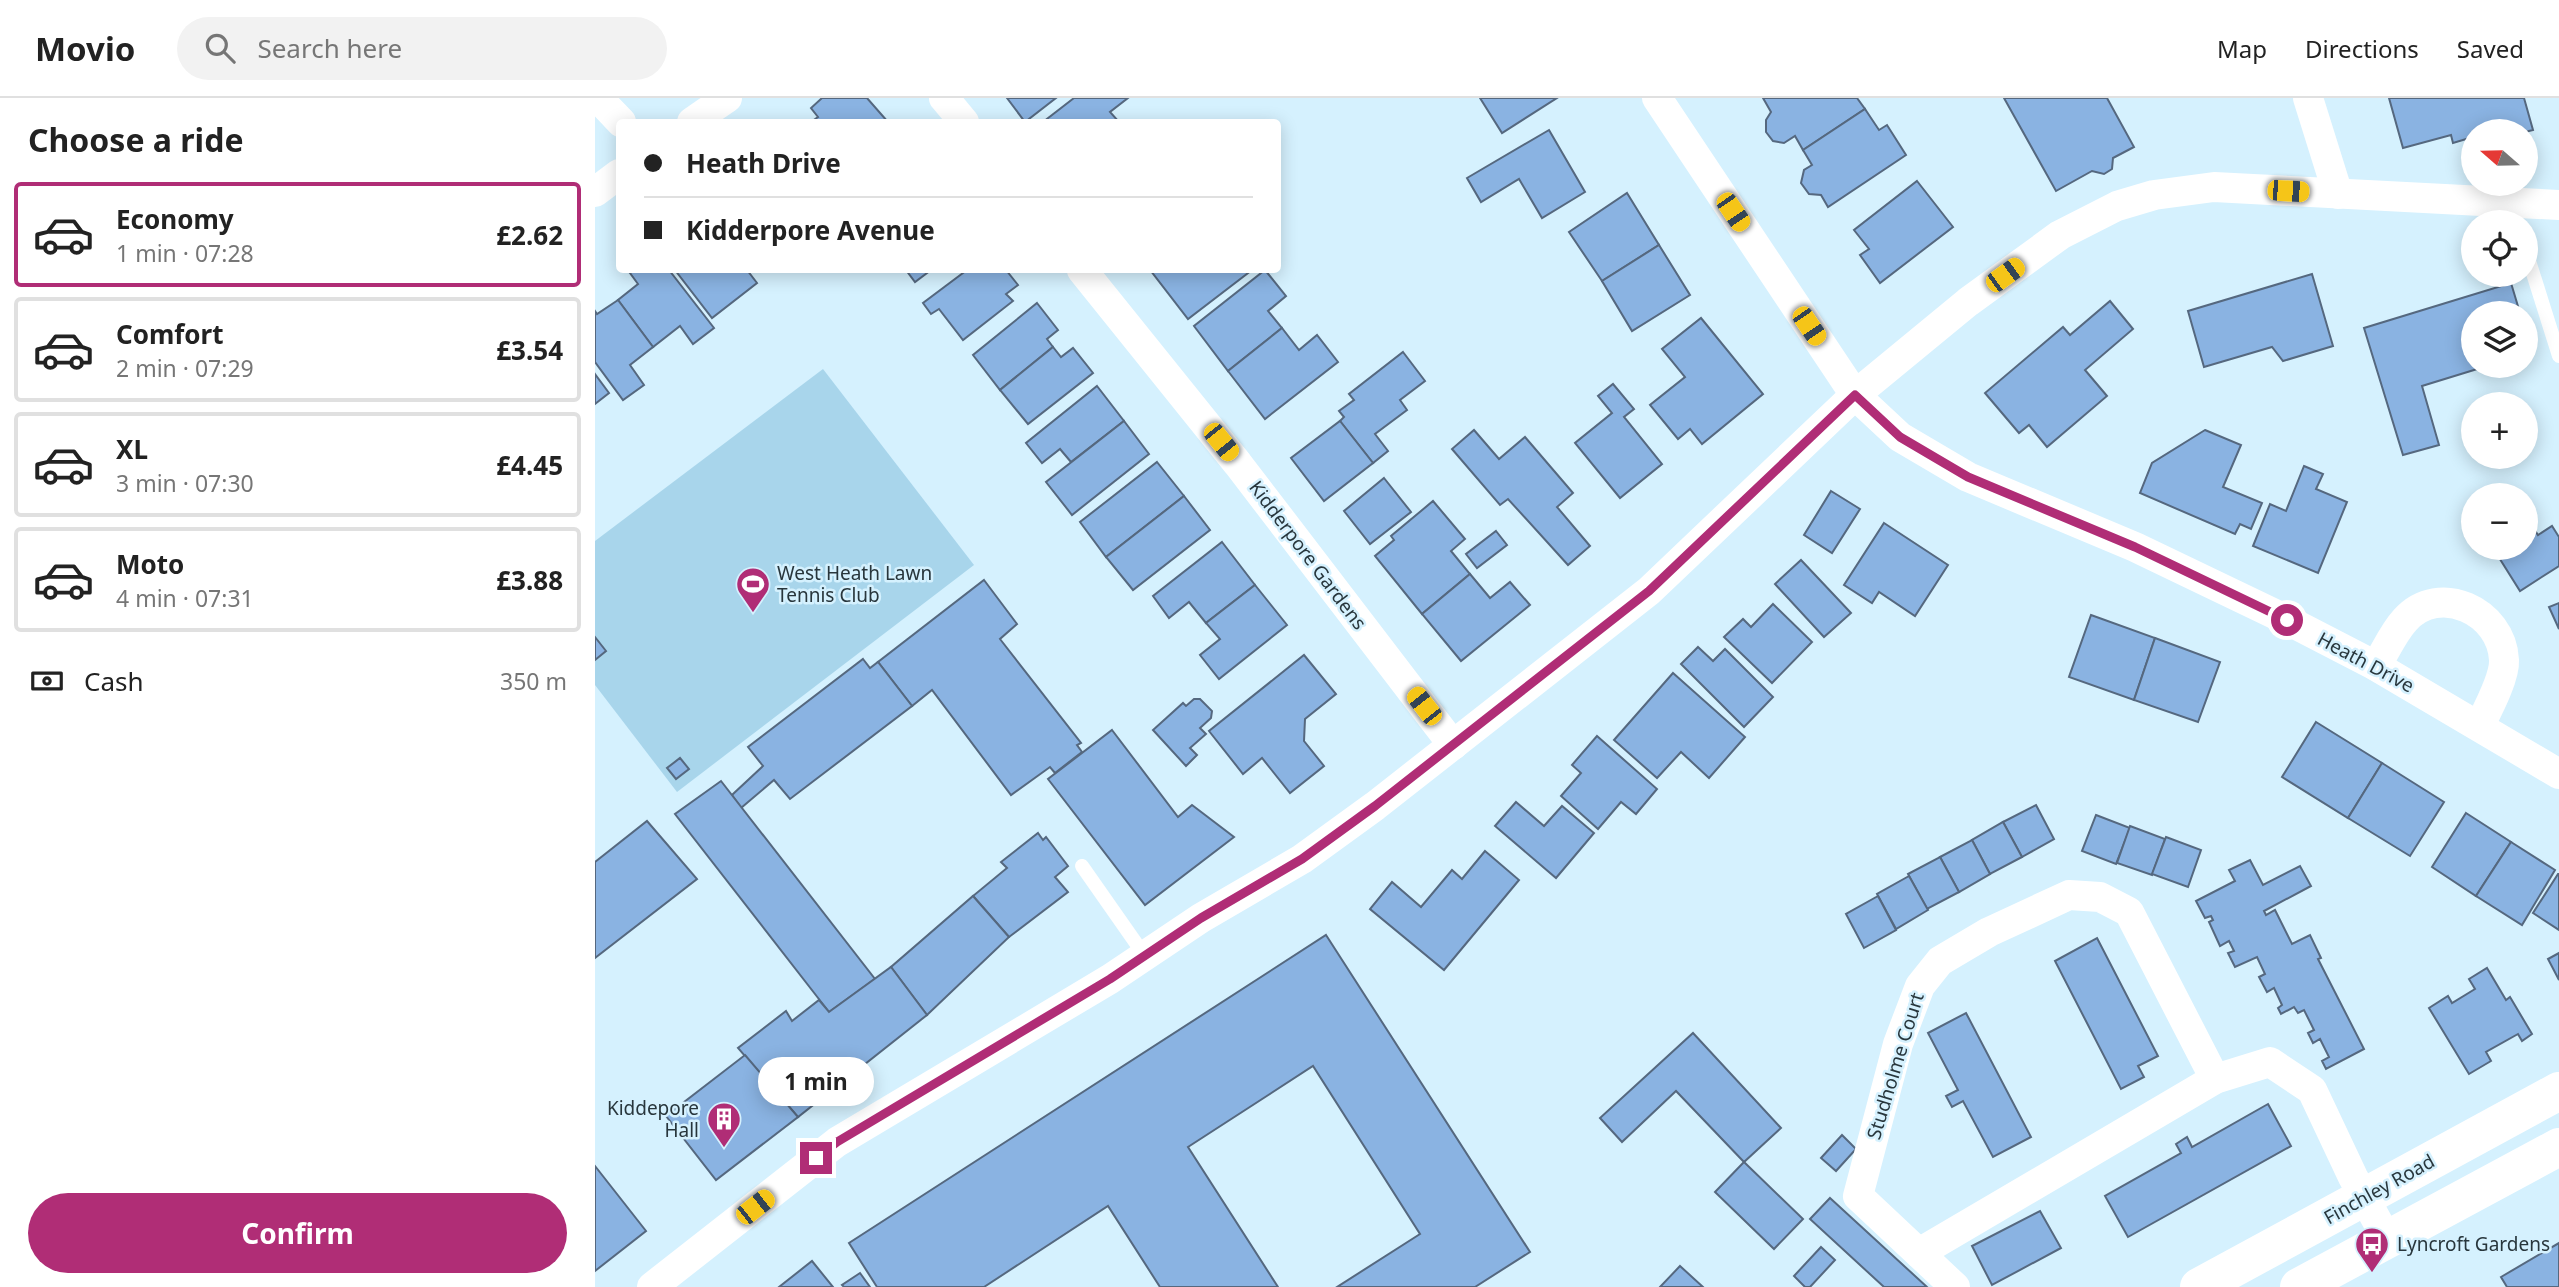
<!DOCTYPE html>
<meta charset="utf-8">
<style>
:root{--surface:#fff;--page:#f2f2f2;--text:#222;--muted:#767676;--line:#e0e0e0;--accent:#b02d76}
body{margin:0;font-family:"Noto Sans",sans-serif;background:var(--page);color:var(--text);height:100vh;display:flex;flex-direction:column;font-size:26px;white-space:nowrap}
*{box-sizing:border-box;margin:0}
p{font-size:23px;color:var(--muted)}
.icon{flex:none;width:38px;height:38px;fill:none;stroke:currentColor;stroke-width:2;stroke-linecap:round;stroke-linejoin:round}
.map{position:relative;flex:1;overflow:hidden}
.sheet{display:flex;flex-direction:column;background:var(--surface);width:595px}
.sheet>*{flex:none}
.hud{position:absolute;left:21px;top:21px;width:665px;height:154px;border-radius:7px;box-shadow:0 4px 18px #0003;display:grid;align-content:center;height:154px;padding:0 28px;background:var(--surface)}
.needle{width:46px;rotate:290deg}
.controls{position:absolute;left:1866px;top:21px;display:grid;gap:14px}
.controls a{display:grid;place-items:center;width:77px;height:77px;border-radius:50%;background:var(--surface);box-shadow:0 4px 18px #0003;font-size:35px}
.end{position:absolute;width:32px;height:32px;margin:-16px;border:9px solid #b02d76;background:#fff;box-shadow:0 0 0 4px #fff}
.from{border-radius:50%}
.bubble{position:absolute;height:49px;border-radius:24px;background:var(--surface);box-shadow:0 4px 18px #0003;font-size:23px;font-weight:700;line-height:49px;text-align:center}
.car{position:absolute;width:21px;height:42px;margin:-21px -10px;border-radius:9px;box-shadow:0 0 5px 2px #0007;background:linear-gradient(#f5c518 24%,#345 0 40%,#f5c518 0 76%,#345 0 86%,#f5c518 0)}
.hud b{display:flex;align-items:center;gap:24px;height:66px;font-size:26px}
.hud b+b{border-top:2px solid var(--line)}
.hud i{width:18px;height:18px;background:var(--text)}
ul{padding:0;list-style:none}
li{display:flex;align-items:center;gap:21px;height:105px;margin:0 14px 10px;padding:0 14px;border:4px solid var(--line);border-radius:7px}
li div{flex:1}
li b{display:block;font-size:26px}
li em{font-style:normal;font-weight:700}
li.selected{border-color:var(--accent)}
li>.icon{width:63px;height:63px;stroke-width:1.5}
h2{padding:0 28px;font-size:32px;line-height:84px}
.pay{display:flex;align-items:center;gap:18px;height:77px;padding:0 28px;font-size:26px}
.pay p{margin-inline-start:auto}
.cta{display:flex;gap:14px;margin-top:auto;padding:14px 28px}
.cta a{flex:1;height:80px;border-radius:42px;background:var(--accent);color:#fff;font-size:28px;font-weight:700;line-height:80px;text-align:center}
header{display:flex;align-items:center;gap:42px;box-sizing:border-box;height:98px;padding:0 35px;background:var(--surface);border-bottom:2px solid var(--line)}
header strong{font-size:33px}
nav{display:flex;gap:38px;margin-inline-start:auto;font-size:24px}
.search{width:490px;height:63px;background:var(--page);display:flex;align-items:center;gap:18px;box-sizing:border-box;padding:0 24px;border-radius:38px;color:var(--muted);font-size:26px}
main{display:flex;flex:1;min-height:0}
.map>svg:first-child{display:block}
</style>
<header>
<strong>Movio</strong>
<div class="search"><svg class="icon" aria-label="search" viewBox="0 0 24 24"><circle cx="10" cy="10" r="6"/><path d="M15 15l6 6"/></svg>Search here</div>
<nav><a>Map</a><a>Directions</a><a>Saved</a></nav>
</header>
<main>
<section class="sheet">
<h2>Choose a ride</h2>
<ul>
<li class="selected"><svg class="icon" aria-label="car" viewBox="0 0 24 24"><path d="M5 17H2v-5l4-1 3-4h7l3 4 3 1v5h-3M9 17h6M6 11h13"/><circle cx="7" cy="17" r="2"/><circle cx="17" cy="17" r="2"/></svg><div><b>Economy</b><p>1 min · 07:28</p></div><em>£2.62</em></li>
<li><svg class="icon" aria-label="car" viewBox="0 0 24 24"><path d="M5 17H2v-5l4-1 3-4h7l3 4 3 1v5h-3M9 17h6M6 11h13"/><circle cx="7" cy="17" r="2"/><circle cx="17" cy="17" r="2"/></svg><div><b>Comfort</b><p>2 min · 07:29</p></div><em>£3.54</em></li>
<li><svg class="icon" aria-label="car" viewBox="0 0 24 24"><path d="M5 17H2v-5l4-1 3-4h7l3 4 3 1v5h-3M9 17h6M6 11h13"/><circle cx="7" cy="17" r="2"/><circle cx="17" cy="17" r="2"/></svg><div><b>XL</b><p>3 min · 07:30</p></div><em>£4.45</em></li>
<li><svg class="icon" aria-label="car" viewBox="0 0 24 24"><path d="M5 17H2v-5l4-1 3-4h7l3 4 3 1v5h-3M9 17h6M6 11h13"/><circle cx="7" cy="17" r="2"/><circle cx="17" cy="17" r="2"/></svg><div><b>Moto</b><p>4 min · 07:31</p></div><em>£3.88</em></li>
</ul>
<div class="pay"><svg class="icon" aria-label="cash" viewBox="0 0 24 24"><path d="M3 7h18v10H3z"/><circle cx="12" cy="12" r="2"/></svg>Cash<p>350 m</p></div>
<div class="cta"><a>Confirm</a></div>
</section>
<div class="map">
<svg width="1964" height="1189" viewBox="0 0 1964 1189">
<rect width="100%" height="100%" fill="#d5f1fe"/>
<polygon fill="#a8d5eb" points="228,271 379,467 82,694 0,587 0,443"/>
<g fill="#8ab3e2" stroke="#55687f" stroke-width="2">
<polygon points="227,0 272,0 293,24 216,24 223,19 216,10"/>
<polygon points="412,0 461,0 430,24"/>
<polygon points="479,0 533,0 515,14 524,24 448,24"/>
<polygon points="885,0 962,0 907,35"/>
<polygon points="1168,0 1262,0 1270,11 1208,52 1200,38 1189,45 1178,43 1171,34 1171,22 1176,14"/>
<polygon points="1409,0 1512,0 1539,49 1518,60 1517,71 1509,76 1497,73 1461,93"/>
<polygon points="1794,0 1929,0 1938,32 1930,34 1878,33 1878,39 1858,45 1856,37 1808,50"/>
<polygon points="1270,11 1284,32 1292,27 1311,57 1233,109 1226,97 1214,96 1206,85 1209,72 1217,67 1208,52"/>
<polygon points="954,32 990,94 947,120 924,81 886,104 872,80"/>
<polygon points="1322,83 1358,129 1285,185 1265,157 1274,151 1259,132"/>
<polygon points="1032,95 1064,147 1007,183 974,134"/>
<polygon points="1064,147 1095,197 1037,233 1007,183"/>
<polygon points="40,172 74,172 119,230 98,246 85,228 58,249 23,202 43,186 35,175"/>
<polygon points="80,172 152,172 162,185 117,220"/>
<polygon points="311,172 336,172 320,184"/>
<polygon points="372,172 411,172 423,187 411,196 418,203 368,242 344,211 336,216 328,205"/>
<polygon points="557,172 657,172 593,221 556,173"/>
<polygon points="670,172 691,198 673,213 687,230 633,273 599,228"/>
<polygon points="1717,176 1738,248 1688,263 1677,249 1609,269 1593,213"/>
<polygon points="1916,185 1925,215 1878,215 1878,268 1892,268 1827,288 1844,347 1808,357 1769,230"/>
<polygon points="23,202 58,249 35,267 49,287 28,302 0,264 0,213 2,216"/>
<polygon points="1515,203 1538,231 1490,272 1512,298 1452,349 1434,327 1424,335 1390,295 1468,229 1475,237"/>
<polygon points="442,205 463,232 452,241 458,249 405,292 378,257"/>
<polygon points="1106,220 1168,296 1107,346 1095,331 1083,341 1055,307 1090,279 1067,251"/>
<polygon points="687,230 704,252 722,237 743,264 670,321 633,273"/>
<polygon points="458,249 466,259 478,250 498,275 433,326 405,292"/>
<polygon points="808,254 830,283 805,302 812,312 780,336 793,353 778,365 745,323 749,319 744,313 759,302 754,296"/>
<polygon points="0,276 14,295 0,306"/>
<polygon points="1018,286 1039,311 1029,319 1067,366 1025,400 980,345 1017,315 1003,298"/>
<polygon points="502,288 529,323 476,364 465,351 447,365 431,345"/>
<polygon points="529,323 554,356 477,417 451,384"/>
<polygon points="745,323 778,365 729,403 696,360"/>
<polygon points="879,332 904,361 930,339 978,395 962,409 995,448 973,467 913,401 905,407 857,351"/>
<polygon points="1610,332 1646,347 1628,389 1667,405 1656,431 1645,426 1640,436 1545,395 1557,365"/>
<polygon points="562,364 589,398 511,459 485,424"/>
<polygon points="1709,368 1728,376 1721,391 1752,404 1723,475 1658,448 1675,406 1691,413"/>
<polygon points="789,380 816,414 775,446 749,413"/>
<polygon points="1236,393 1265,411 1237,455 1209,437"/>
<polygon points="589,398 615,432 538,492 511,459"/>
<polygon points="838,403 870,441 856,453 875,476 827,516 780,458 799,442 796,438"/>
<polygon points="1930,417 1943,437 1957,428 1964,439 1964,468 1925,493 1898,450 1930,450"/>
<polygon points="1289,425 1353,467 1320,518 1284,494 1277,505 1249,487"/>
<polygon points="901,433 912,447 882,470 871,456"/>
<polygon points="627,444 660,487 611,525 594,504 574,520 558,498"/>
<polygon points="1206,462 1256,515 1229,539 1180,486"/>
<polygon points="875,476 895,500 915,484 935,507 866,563 827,516"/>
<polygon points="389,482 422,526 405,541 486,645 482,647 487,654 460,675 455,669 416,697 337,592 317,608 283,564"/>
<polygon points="660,487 692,527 624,581 605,557 625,541 611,525"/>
<polygon points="1964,505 1964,531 1954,509"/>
<polygon points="1178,506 1217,544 1177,585 1129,539 1148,521 1156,529"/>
<polygon points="1496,517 1560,540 1539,602 1474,579"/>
<polygon points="0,539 11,553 0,562"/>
<polygon points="1560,540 1625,564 1603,624 1539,602"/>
<polygon points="1103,549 1118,563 1130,551 1178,599 1149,629 1086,566"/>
<polygon points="709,557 741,596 710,621 709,643 729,668 695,695 667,660 648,676 614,633"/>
<polygon points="268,561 275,570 283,564 317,608 195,701 179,682 146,710 137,697 168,668 153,649"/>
<polygon points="1078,575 1150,639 1114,680 1086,654 1062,680 1019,642"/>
<polygon points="599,601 605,601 617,613 616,620 605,630 611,636 595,650 602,657 591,668 558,632 588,605 591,608"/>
<polygon points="1721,624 1787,665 1753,720 1687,679"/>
<polygon points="517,632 583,719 597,707 639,739 550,807 453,681"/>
<polygon points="1002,638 1062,691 1041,716 1026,704 1003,731 966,698 986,675 977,667"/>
<polygon points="85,660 94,671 81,681 72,670"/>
<polygon points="1787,665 1849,704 1815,758 1753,720"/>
<polygon points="126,683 280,881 234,914 80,716"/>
<polygon points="921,704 949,728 967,708 999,735 961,780 900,728"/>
<polygon points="1441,707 1459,741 1427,759 1408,724"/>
<polygon points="1871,715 1916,744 1881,798 1837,769"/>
<polygon points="1501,717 1535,730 1521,766 1487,753"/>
<polygon points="52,723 102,781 0,860 0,764"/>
<polygon points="1408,724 1427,759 1395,776 1377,742"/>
<polygon points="1535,728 1570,741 1557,777 1522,765"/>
<polygon points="443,735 448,742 451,739 473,768 460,779 473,794 414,839 378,798 412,770 406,764"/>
<polygon points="1571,739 1606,752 1593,789 1557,776"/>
<polygon points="1377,742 1395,776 1364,794 1345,759"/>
<polygon points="1916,744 1960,772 1927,827 1881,798"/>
<polygon points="890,753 924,782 849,872 775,811 797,784 826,809 857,772 867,781"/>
<polygon points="1345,759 1364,794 1332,811 1313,776"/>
<polygon points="1655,762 1668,787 1705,768 1716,788 1669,813 1671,817 1680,812 1697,846 1715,837 1726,860 1723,861 1769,951 1731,971 1727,963 1734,959 1725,941 1718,945 1713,935 1719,932 1709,912 1703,915 1699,909 1686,916 1683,910 1687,907 1679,890 1672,894 1664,879 1670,876 1662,859 1640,869 1633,855 1639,853 1634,843 1625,848 1614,824 1618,822 1616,818 1610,820 1601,803 1640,783 1634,772"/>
<polygon points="1963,776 1964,776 1964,832 1938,815"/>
<polygon points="1314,778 1333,812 1301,831 1282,796"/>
<polygon points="378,798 414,839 332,917 296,869"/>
<polygon points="1283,798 1301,832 1269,850 1251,816"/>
<polygon points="731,837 935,1154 880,1189 742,1189 825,1136 718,968 593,1049 683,1189 565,1189 513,1108 389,1189 282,1189 254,1145"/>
<polygon points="1502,840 1563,958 1543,968 1549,979 1526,991 1460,863"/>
<polygon points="1964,855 1964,882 1953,861"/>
<polygon points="296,869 332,917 203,1019 143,950 191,913 197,923 224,902 234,914"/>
<polygon points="1892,870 1911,902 1915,899 1937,936 1927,943 1923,936 1891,954 1896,963 1874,976 1834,910 1853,898 1857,905 1880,891 1874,881"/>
<polygon points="1371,915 1436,1039 1398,1059 1368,1003 1357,1009 1351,998 1363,992 1333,935"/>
<polygon points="1098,935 1186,1030 1149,1064 1081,993 1027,1044 1005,1020"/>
<polygon points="150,957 203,1019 121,1082 71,1018"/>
<polygon points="1673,1006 1696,1048 1533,1139 1510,1098 1586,1055 1581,1046 1592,1039 1597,1049"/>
<polygon points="1247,1037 1261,1051 1241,1073 1226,1060"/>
<polygon points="1149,1064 1208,1121 1179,1151 1120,1094"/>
<polygon points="0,1068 51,1133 0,1173"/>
<polygon points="1235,1100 1332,1189 1289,1189 1215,1121"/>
<polygon points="1445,1113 1466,1150 1397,1187 1377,1148"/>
<polygon points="1964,1145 1964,1189 1912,1189 1906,1179"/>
<polygon points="1226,1149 1240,1162 1215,1189 1210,1189 1199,1178"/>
<polygon points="217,1163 238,1189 184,1189"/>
<polygon points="1085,1168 1108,1189 1065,1189"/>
<polygon points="265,1175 275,1189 249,1189 247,1187"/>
</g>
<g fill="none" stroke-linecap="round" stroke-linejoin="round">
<g stroke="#fff" stroke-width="14">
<polyline points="1930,150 1964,258"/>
<polyline points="487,768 550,858"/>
</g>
<g stroke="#fff" stroke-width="30">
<polyline points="3,0 26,24"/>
<polyline points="349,0 369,24"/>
<polyline points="1062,0 1260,297 1305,339 1373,379 1540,449 1692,522 1781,568 1964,676"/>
<polyline points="1713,0 1743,96"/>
<polyline points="97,24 132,0"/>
<polyline points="0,94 24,76"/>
<polyline points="487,172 643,366 858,647"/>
<path d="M1781,568C1790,554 1798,535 1810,522C1844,484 1907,513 1909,562C1910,579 1893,611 1885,627"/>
<polyline points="1324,1155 1620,981 1675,964 1717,992 1758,1079 1792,1141"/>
<polyline points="57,1189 242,1044 515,881 606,820 707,761 780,708 1054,493 1260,297 1373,204 1465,137 1522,108 1559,97 1619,89 1964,107"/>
<polyline points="1360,1189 1263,1098 1303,946 1325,888 1345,863 1394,834 1474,797 1505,799 1534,814 1620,981"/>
</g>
<g stroke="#fff" stroke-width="38">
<polyline points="1604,1189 1964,993"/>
<polyline points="1704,1189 1964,1049"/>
</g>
</g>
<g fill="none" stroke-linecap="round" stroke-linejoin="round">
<polyline stroke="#b02d76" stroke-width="9" points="221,1060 242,1044 515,881 606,820 707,761 780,708 1054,493 1260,297 1305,339 1373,379 1540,449 1692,522"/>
</g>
<defs>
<g id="stadium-pin" transform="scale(1.75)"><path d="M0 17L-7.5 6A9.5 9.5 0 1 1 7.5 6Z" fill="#b02d76" stroke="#d5f1fe"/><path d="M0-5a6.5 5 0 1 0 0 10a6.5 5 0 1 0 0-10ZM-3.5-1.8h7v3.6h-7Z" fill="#fff"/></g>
<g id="building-pin" transform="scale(1.75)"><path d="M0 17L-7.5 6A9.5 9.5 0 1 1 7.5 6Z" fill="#b02d76" stroke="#d5f1fe"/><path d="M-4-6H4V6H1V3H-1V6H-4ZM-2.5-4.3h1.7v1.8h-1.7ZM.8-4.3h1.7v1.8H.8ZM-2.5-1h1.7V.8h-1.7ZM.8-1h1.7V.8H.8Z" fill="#fff"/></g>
<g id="bus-pin" transform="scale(1.75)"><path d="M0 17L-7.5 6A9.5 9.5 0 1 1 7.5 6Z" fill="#b02d76" stroke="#d5f1fe"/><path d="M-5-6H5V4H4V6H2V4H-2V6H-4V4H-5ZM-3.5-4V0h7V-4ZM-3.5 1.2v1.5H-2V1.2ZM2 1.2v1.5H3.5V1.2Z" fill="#fff"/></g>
</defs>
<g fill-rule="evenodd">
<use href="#stadium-pin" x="158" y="486"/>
<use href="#building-pin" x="129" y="1021"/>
<use href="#bus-pin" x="1777" y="1146"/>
</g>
<g text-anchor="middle" stroke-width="5" stroke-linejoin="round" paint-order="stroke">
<g font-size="19" fill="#28363c" stroke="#d5f1fe">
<text transform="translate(713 457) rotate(53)" y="7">Kidderpore Gardens</text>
<text transform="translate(1771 564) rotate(28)" y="7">Heath Drive</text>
<text transform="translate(1300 968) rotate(-73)" y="7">Studholme Court</text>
<text transform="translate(1784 1091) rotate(-29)" y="7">Finchley Road</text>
</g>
<g font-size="19" fill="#28363c" stroke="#d5f1fe" text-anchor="start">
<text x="182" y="482">West Heath Lawn<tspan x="182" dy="22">Tennis Club</tspan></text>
<text x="104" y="1017" text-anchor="end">Kiddepore<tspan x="104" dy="22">Hall</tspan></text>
<text x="1802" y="1153">Lyncroft Gardens</text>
</g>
</g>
</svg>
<div class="controls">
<a><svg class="needle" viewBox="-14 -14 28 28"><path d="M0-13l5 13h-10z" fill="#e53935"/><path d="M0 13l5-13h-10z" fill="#767676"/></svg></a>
<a><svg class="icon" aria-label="locate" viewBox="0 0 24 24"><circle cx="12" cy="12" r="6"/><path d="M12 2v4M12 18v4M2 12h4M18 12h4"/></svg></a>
<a><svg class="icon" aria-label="layers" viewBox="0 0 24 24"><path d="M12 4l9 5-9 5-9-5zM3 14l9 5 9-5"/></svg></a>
<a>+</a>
<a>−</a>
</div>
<i class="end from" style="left:1692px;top:522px"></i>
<i class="end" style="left:221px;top:1060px"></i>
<div class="bubble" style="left:163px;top:959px;width:116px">1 min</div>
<i class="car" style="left:1693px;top:93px;rotate:93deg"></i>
<i class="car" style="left:1138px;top:114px;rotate:146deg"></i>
<i class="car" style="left:1410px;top:177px;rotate:54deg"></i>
<i class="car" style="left:1214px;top:228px;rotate:146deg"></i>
<i class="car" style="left:626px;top:344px;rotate:141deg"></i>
<i class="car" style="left:829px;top:608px;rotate:322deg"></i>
<i class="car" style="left:160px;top:1109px;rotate:52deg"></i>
<div class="hud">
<b><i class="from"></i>Heath Drive</b>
<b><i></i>Kidderpore Avenue</b>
</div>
</div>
</main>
